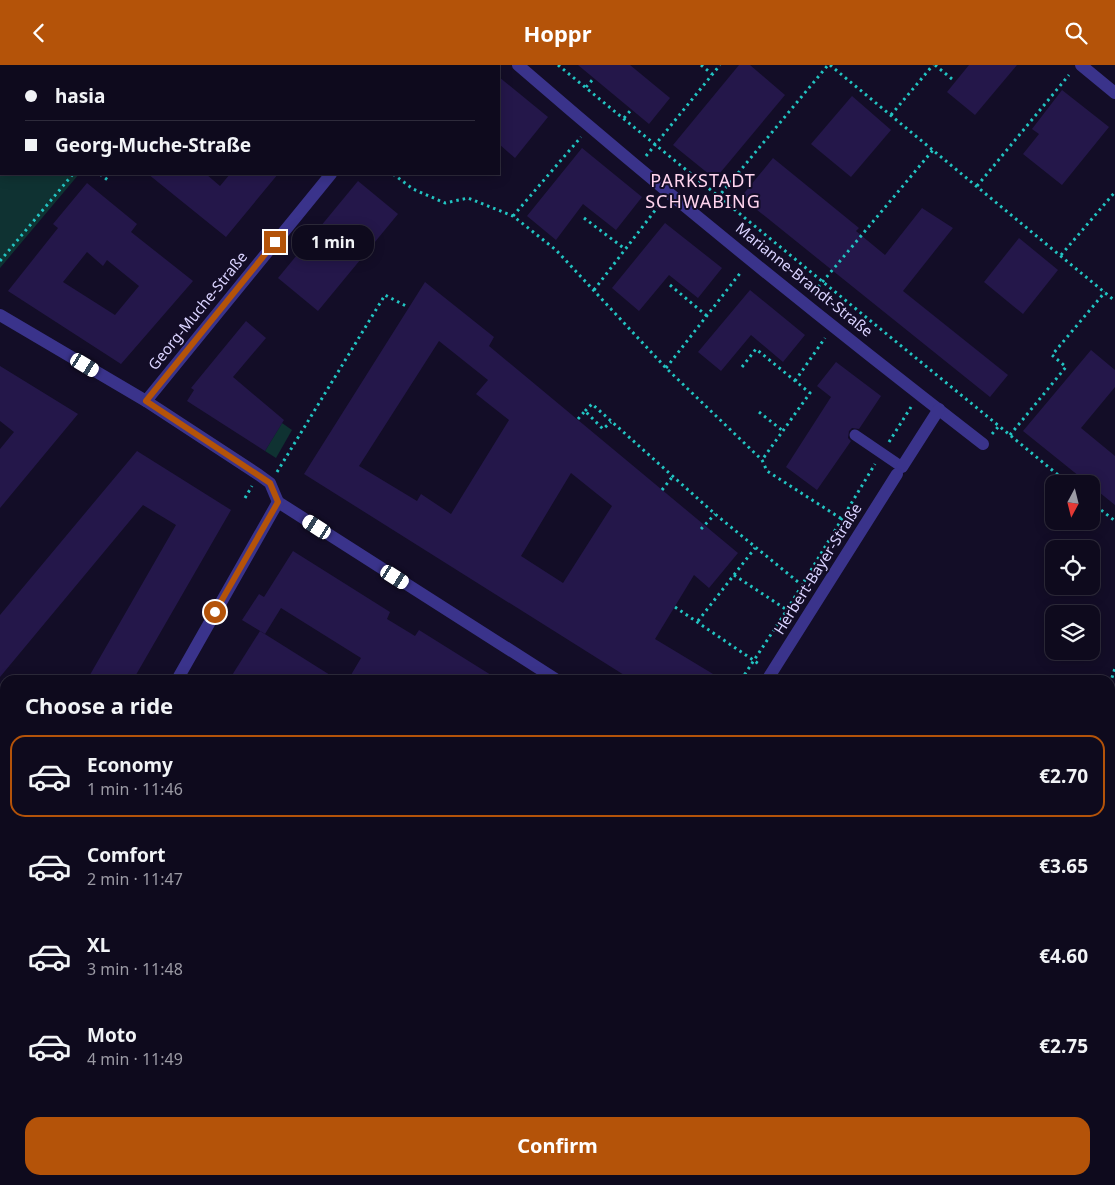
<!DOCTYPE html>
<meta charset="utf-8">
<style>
:root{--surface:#0e0a1d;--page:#171326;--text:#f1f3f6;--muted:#9b9aa4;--line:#2e2b3b;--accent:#b45309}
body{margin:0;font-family:"Noto Sans",sans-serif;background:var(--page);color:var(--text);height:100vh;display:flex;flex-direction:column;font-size:19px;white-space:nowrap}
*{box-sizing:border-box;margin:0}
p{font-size:16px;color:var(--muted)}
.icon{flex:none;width:28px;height:28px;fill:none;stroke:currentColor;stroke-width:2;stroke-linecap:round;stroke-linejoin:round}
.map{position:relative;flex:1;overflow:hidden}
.panel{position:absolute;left:0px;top:610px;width:1115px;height:510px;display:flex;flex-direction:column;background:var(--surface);border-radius:15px 15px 0 0;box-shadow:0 2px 12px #0003,0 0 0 1px var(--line)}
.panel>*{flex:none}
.top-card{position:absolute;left:0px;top:0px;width:500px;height:110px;box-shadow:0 2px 12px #0003,0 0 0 1px var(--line);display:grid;align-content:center;height:110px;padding:0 25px;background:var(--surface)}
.needle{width:32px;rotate:187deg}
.tools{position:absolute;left:1045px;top:410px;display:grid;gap:10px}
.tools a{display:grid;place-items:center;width:55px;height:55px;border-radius:10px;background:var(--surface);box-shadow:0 2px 12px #0003,0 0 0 1px var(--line);font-size:25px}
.end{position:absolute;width:22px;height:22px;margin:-11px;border:6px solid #b45309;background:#fff;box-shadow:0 0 0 2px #fff}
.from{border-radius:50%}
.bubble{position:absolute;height:35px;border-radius:15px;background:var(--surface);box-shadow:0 2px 12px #0003,0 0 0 1px var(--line);font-size:16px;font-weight:700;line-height:35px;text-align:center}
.car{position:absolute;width:15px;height:30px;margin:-15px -8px;border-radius:6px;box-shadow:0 0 4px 1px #0007;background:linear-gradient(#fff 24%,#345 0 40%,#fff 0 76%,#345 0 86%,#fff 0)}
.top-card b{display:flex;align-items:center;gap:18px;height:48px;font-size:19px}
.top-card b+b{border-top:1px solid var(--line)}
.top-card i{width:12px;height:12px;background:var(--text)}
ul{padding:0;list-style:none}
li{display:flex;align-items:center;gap:15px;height:82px;margin:0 10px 8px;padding:0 15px;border:2px solid transparent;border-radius:15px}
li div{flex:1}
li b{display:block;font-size:19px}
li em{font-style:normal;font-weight:700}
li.selected{border-color:var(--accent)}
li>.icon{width:45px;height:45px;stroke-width:1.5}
h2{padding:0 25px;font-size:22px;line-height:60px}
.primary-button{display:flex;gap:10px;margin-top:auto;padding:10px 25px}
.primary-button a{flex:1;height:58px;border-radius:15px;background:var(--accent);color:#fff;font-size:20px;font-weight:700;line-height:58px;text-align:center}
header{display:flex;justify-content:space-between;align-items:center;height:65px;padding:0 25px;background:var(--accent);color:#fff;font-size:22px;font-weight:700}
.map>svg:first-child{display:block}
</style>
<header><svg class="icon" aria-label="back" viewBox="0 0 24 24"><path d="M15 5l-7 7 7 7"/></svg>Hoppr<svg class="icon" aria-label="search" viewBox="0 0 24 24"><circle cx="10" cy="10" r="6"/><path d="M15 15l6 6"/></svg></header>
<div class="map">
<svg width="1115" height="1120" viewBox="0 0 1115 1120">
<rect width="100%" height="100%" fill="#130d27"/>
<g fill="#0f3232">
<polygon points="2,0 170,0 1,1 1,109 79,109 0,203 0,2"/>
<polygon points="282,358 292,365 276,393 265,386"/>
<polygon points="1115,624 1115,943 1110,941 1110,643"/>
<polygon points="0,733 5,733 5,894 0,891"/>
<polygon points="1110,1090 1115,1092 1115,1120 1071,1120 1057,1116 1110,1115"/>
<polygon points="307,1115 864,1115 877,1120 314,1120"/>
</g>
<g fill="#24174a" fill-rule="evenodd">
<polygon points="578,0 630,0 670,33 649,59"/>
<polygon points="739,0 750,0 785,30 715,114 673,80"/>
<polygon points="969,0 1017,0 975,50 947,27"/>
<polygon points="499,12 548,52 515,93 499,79"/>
<polygon points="1062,25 1109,62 1062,120 1023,89 1039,69 1032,64"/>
<polygon points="852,31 891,65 851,112 811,79"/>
<polygon points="582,83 642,132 616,165 583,139 556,175 527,151"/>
<polygon points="773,93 859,163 856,166 885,190 922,143 953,163 903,226 1008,310 990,332 741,132"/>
<polygon points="148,109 206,109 220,121 230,109 278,109 226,172"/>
<polygon points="358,116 398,149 318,246 278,213"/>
<path d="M87,118L137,159L131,167L193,216L121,299L8,226L58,163L53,159ZM87,187L103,201L107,195L139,221L115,250L63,217Z"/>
<polygon points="665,158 722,203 698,233 669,210 639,246 612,223"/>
<polygon points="1019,173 1058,205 1023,249 984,217"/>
<path d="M425,217L494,272L489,281L738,488L709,523L694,510L655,574L723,615H632L304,409ZM439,276L488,315L476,329L509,355L451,449L421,429L417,436L359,401ZM571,408L612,441L563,518L521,491Z"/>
<polygon points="750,225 805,270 783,297 751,270 721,306 698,287"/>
<polygon points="246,256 266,273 233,312 284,355 265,386 187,336 194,325 191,323"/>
<polygon points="1091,285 1115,305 1115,322 1081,363 1115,391 1115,440 1023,366"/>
<polygon points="836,297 881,331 859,364 852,363 849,366 848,373 851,376 817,425 786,402 831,332 817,321"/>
<polygon points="0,301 78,349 0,443 0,384 14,367 0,356"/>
<polygon points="137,386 231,445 133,615 87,615 176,460 143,440 0,612 0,550"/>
<polygon points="293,486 390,547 387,554 415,571 419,565 499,615 348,615 361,593 281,543 265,569 242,555 259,529 264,532"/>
<polygon points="260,566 338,615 229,615"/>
</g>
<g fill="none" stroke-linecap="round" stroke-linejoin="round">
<g stroke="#22c4c2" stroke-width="3" stroke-dasharray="2.5 4" stroke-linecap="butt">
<polyline points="260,0 262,1"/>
<polyline points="558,0 999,361"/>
<polyline points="701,0 712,9"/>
<polyline points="830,0 1115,236"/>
<polyline points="935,0 952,14"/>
<polyline points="51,1 52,0"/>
<polyline points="163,1 164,0"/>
<polyline points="586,22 594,13"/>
<polyline points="891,50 933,0"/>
<polyline points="624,53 631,45"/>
<polyline points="0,62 1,61"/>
<polyline points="0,66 1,67"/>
<polyline points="646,91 720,0"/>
<polyline points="100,109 109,116"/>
<polyline points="393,109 413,124 445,138 468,133 513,151 556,185 666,303 762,395 767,406 848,458"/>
<polyline points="977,121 1069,10"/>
<polyline points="709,143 828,0"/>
<polyline points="513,151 581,72"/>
<polyline points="584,153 625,184"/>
<polyline points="1061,190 1115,127"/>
<polyline points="0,196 73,109"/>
<polyline points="670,220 707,251"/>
<polyline points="594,225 660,139"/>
<polyline points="814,227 933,85"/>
<polyline points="742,302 756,284 810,328 762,395"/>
<polyline points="666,303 741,207"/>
<polyline points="795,316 825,273"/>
<polyline points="585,346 592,339 715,449 803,521"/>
<polyline points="759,347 783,366"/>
<polyline points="578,354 585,346 603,364 611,357"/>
<polyline points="992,369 999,361 1069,419"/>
<polyline points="1010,370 1066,302 1052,290 1105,227"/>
<polyline points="889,377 911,342"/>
<polyline points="277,407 385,230 408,242"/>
<polyline points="662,425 673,411"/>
<polyline points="245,433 252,421"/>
<polyline points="1091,437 1115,456"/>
<polyline points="701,464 715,449"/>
<polyline points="734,510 787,545"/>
<polyline points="675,542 759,599"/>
<polyline points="698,556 755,483"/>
<polyline points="741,615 787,545 875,399"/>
<polyline points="1110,619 1115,603"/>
<polyline points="0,800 5,803"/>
<polyline points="0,906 5,909"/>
<polyline points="1110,946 1115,943"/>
<polyline points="1110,976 1115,960"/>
<polyline points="1110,979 1115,980"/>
<polyline points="1110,1031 1115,1032"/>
<polyline points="1110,1088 1115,1090"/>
<polyline points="251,1115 259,1120"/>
<polyline points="274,1115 280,1119 289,1120"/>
<polyline points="293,1115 296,1120"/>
<polyline points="444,1115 451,1120"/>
<polyline points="838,1115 841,1120"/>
<polyline points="91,1120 94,1115"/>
<polyline points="213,1120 216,1115"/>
<polyline points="579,1120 581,1115"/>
<polyline points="1046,1120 1048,1115"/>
</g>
<polyline stroke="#3a338b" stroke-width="11" points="855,370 902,402"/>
<g stroke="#3a338b" stroke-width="12">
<path d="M518,0C669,131 825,257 983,379"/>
<polyline points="1081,0 1115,28"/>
<polyline points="421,1 422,0"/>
<polyline points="0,250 146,336 259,410 270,418 278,437"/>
<polyline points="146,336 331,109"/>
<polyline points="902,402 939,344"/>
<polyline points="278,437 557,615"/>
<polyline points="177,615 278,437"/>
<polyline points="767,615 897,409"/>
<polyline points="0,1119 2,1120"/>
</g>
<g stroke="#3a338b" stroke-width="12">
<polyline points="0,714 5,717"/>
<polyline points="950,1115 966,1120"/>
</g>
<g stroke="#00d9fe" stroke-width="1">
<polyline points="1110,851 1115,835"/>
<polyline points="1110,883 1115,867"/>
<polyline points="1028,1120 1030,1115"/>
<polyline points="1037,1120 1039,1115"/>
</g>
<polyline stroke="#22c4c2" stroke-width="3" stroke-dasharray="2.5 4" stroke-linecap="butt" points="1015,1115 1033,1120"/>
</g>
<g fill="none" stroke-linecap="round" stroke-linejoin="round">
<polyline stroke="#b45309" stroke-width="6" points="215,547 278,437 270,418 146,336 275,177"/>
</g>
<g text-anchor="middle" stroke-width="4" stroke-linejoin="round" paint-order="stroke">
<g font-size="15" fill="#dad3ff" stroke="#130d27">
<text transform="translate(804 215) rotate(39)" y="5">Marianne-Brandt-Straße</text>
<text transform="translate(198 246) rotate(-51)" y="5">Georg-Muche-Straße</text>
<text transform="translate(818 504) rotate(-58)" y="5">Herbert-Bayer-Straße</text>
</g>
<g font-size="18" letter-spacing="1" fill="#ffd5ee" stroke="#130d27">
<text x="703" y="122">PARKSTADT<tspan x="703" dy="21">SCHWABING</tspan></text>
</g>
</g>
</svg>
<div class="tools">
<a><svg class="needle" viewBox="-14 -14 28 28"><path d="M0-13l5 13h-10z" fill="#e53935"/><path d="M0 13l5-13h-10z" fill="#9b9aa4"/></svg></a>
<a><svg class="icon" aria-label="locate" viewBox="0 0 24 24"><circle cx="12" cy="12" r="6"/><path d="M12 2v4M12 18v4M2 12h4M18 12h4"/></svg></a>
<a><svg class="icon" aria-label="layers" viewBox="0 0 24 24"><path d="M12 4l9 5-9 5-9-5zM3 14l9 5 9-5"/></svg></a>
</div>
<i class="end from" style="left:215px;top:547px"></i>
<i class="end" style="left:275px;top:177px"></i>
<div class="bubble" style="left:292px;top:160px;width:82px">1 min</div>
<i class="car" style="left:85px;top:300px;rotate:121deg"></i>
<i class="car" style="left:317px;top:462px;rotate:303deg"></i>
<i class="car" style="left:395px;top:512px;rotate:122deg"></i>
<div class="top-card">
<b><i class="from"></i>hasia</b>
<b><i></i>Georg-Muche-Straße</b>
</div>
<section class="panel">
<h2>Choose a ride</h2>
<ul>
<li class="selected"><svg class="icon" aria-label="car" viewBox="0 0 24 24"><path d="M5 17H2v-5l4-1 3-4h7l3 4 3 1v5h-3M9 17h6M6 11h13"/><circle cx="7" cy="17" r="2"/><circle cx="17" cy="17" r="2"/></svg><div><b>Economy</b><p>1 min · 11:46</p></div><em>€2.70</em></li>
<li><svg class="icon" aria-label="car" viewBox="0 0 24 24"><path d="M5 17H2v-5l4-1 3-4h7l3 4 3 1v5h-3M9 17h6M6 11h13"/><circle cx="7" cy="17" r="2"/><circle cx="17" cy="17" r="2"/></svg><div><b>Comfort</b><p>2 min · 11:47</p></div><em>€3.65</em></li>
<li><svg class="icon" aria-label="car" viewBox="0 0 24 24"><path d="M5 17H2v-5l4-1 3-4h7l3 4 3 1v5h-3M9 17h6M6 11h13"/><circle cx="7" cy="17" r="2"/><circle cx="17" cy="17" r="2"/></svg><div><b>XL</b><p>3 min · 11:48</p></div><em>€4.60</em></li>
<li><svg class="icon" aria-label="car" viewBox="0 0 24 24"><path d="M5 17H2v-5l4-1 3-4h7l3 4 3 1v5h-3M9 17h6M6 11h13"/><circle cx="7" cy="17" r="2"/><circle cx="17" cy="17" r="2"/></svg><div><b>Moto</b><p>4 min · 11:49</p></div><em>€2.75</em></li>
</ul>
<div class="primary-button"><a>Confirm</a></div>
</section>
</div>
